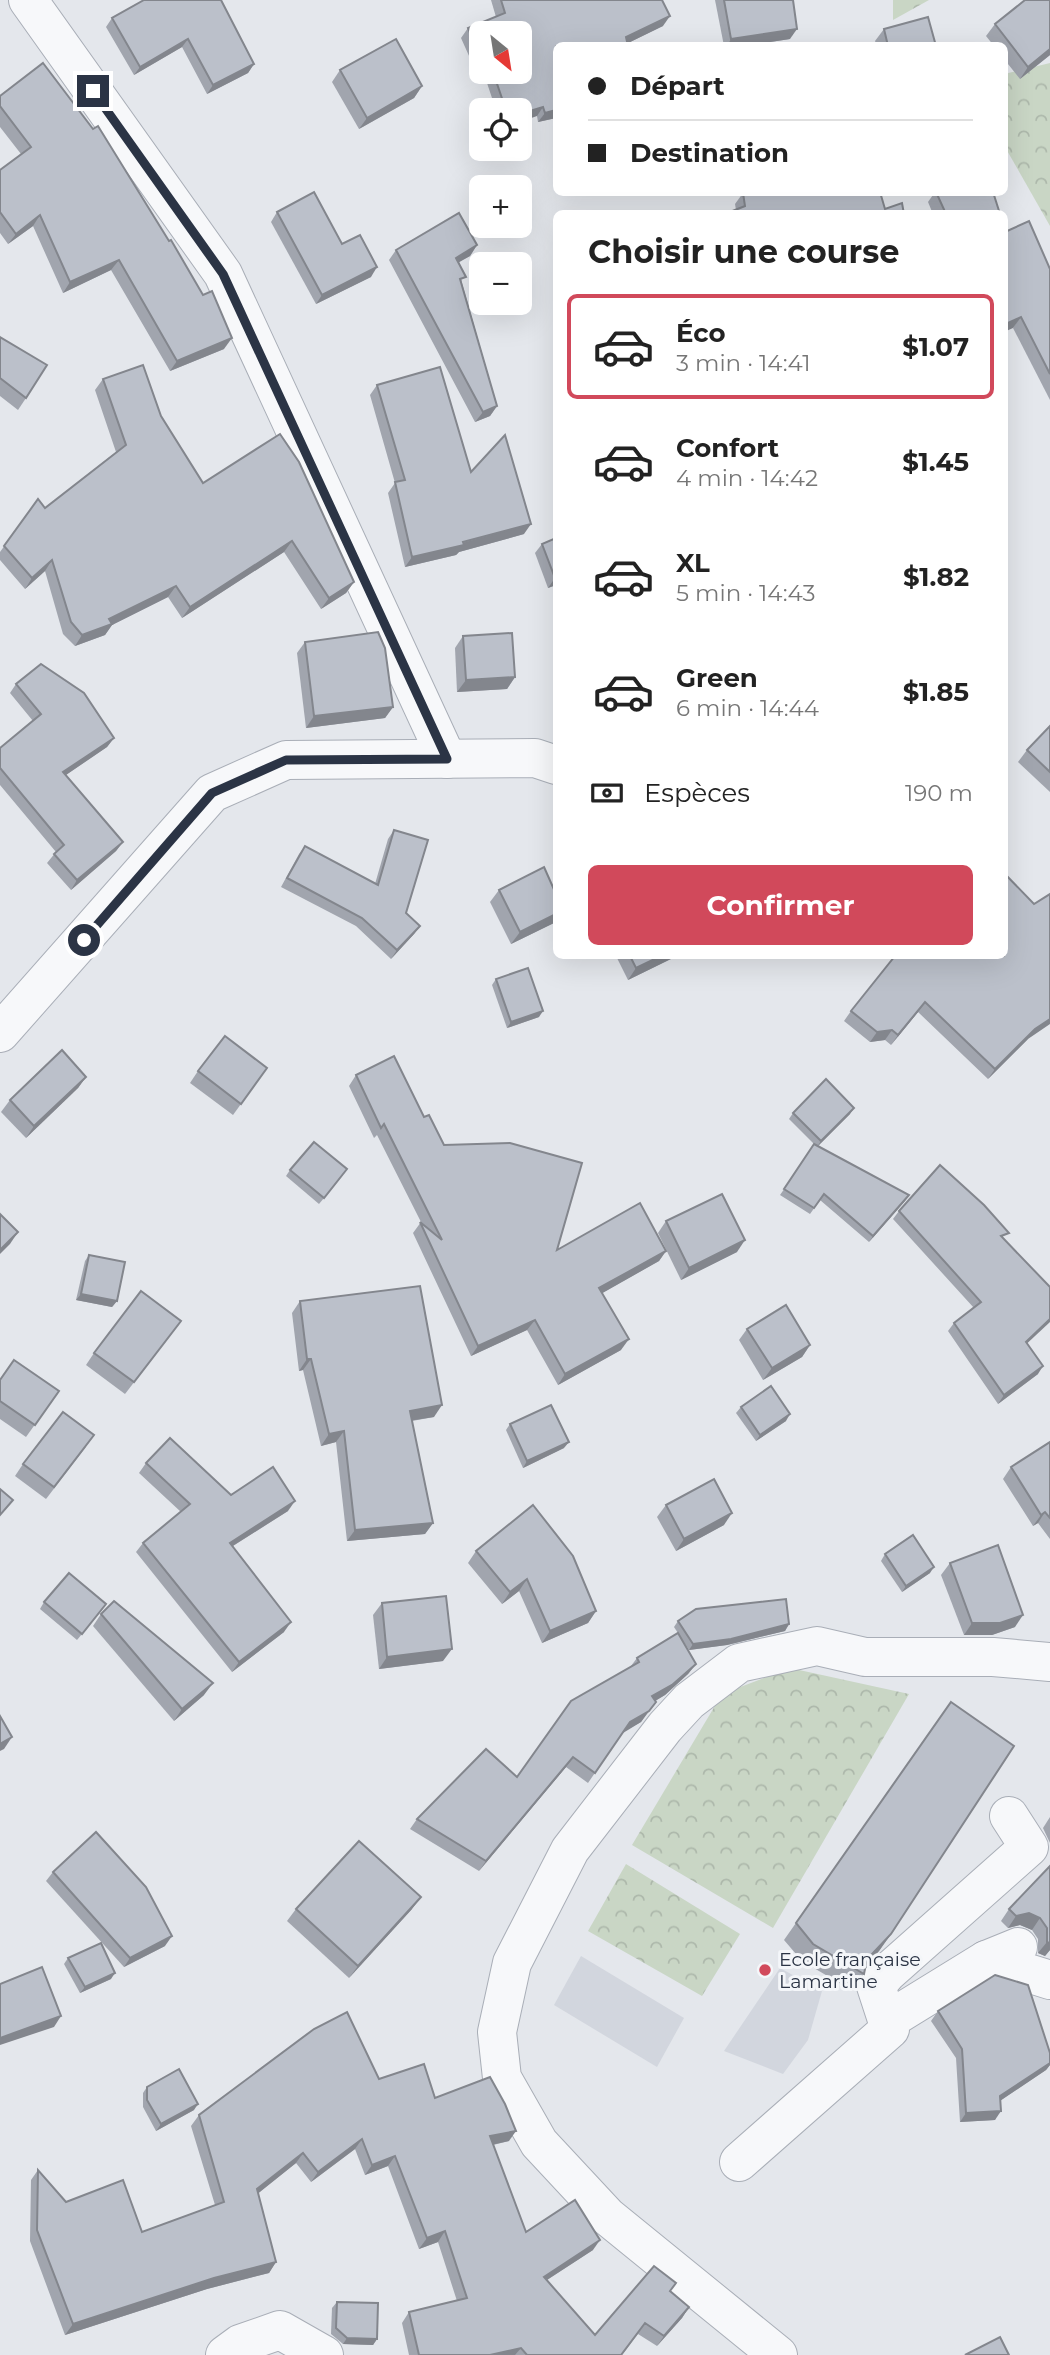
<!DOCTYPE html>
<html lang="fr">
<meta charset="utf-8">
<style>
:root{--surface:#fff;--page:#f2f2f2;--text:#222;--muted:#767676;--line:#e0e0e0;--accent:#d1495b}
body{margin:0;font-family:Montserrat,sans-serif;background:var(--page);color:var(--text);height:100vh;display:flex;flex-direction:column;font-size:26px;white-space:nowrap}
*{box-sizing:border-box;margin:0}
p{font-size:23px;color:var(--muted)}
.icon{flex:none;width:38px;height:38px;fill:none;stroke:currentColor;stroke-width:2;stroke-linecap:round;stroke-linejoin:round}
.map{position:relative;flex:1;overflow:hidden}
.drawer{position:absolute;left:553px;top:210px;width:455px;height:749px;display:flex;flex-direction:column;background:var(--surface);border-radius:10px;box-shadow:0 7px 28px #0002}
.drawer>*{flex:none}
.banner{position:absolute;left:553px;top:42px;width:455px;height:154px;border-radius:10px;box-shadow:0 7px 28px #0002;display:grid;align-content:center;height:154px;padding:0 35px;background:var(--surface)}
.needle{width:46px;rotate:150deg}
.fabs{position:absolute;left:469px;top:21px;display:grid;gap:14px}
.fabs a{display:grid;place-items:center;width:63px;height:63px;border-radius:10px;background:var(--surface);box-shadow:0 7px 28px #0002;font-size:35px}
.end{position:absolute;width:32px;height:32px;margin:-16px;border:9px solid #2b3445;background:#fff;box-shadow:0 0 0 4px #fff}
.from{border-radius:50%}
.banner b{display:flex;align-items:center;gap:24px;height:66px;font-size:26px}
.banner b+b{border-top:2px solid var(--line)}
.banner i{width:18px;height:18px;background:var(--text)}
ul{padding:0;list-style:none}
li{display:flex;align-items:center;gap:21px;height:105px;margin:0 14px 10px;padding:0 21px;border:4px solid transparent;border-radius:10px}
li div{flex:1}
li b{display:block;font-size:26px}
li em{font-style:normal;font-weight:700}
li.selected{border-color:var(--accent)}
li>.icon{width:63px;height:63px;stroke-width:1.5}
h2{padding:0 35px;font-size:32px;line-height:84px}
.pay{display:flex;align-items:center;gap:18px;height:77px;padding:0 35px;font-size:26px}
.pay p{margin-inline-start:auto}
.button{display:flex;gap:14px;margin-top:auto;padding:14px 35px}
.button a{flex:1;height:80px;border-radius:10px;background:var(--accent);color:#fff;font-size:28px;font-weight:700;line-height:80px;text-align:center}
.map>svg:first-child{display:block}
</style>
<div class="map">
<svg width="1050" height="2355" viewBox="0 0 1050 2355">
<defs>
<pattern id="park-crowns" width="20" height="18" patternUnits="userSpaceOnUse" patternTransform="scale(1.75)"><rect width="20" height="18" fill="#c9d6c5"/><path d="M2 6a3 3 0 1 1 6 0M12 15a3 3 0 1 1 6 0" fill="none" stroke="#adb8ab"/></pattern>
</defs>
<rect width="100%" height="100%" fill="#e4e7ec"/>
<g fill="#d2d6de">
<polygon points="581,1956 684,2018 657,2067 554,2005"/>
<polygon points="780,1968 822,1991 808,2040 783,2074 724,2051"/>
</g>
<g fill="url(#park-crowns)">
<polygon points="893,0 929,0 893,20"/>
<polygon points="1050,63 1050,226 1005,147 1004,74"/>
<polygon points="790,1668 909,1694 773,1928 632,1845 722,1694"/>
<polygon points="626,1864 740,1934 702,1996 588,1931"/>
</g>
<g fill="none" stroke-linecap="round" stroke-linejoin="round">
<g stroke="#a9aeb7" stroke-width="40">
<g id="minor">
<polyline points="28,0 223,274 447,759"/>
<polyline points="0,1033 212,793 286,760 535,758 556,765"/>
<polyline points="986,1960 1050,1980"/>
<polyline points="887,2021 986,1960 1018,1947"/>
<polyline points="739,2162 890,2029 876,1986 887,1973 1029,1847 1009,1816"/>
<polyline points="225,2355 240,2344 280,2330 324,2355"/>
<polyline points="778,2355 607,2216 539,2143 502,2078 497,2032 512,1963 570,1850 665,1727 689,1701 739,1663 817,1646 865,1657 993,1657 1050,1662"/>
</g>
</g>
<use href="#minor" stroke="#f7f8fa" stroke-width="38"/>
</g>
<g fill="#a1a5ae" fill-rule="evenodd">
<polygon points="144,0 254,64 248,73 207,94 182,47 134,75 106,27 112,18"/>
<path d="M491,0H662L663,26L628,43L556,118L538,122L537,116L520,110H496L484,74L478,76L461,38L468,28L496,17ZM481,33L520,72H481Z"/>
<polygon points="715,0 770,0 790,39 744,46 724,46"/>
<polygon points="995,24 1050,55 1020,79 1004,59 1004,46 994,46 986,36"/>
<polygon points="884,29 936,46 877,46 875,41"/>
<polygon points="340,70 422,86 414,98 359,129 332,82"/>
<polygon points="0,96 224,349 170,371 111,270 63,293 33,226 8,244 0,233 0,170 21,154 0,127"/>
<polygon points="935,192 993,192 1000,214 933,214 928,202"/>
<polygon points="743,193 885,209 904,214 736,210 735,204"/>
<polygon points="277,212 342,244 371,277 316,304 271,222"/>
<polygon points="477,245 470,256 458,262 462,283 497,406 490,416 475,422 389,260 396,250"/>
<polygon points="1050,269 1050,400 1013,328"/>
<polygon points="0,337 26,398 18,410 0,396"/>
<polygon points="103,379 161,416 203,483 354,582 346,593 321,609 284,552 182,618 168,597 112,625 105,635 75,646 63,634 45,571 25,589 0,560 0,552 38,499 45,508 116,452 95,390"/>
<polygon points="377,385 471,472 524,534 459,552 456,555 405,567 388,493 395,483 370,395"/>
<polygon points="556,538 556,585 548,588 535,553 542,544"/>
<polygon points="463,636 515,677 507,689 457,692 455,648"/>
<polygon points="305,642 393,707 385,718 306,728 297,653"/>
<polygon points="16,684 114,738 107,747 66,775 123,842 116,851 71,890 47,863 56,852 0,785 0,748 33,721 10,693"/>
<polygon points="1050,726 1050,792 1018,762 1027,750"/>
<polygon points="394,830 406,913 420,926 414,934 391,959 356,926 281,887 299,854 305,846 375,884 388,839"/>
<polygon points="499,890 556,894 556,922 511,944 490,902"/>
<polygon points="1034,904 1028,1039 988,1079 918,1012 891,1045 885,1040 870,1042 844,1021 851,1011"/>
<polygon points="616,956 677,956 628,980"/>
<polygon points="496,979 539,1017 507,1028 492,985"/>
<polygon points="267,1068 233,1115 190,1083 198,1071"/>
<polygon points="356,1075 424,1117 444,1145 557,1250 666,1251 659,1261 602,1293 621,1350 558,1385 527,1330 471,1356 413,1233 421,1222 377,1135 374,1138 349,1086"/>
<polygon points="86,1077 78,1088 26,1138 1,1112 10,1100"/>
<polygon points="793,1113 850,1114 818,1146 909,1195 869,1242 820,1200 810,1214 780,1195 815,1145 789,1119"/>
<polygon points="290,1170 343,1175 319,1204 286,1176"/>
<polygon points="899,1211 1005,1239 1027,1344 1038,1374 998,1404 948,1331 954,1323 974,1308 893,1219"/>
<polygon points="666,1221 737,1252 681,1280 658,1233"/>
<polygon points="89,1255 117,1301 112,1307 76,1300 85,1261"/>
<polygon points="300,1301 434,1417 412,1421 433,1523 425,1534 347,1541 336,1442 321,1446 303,1370 299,1371 292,1313"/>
<polygon points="747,1329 810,1345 802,1357 763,1380 739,1340"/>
<polygon points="172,1333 125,1394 86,1365 94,1353"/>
<polygon points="0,1380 59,1391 26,1437 0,1419"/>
<polygon points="741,1407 786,1421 756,1441 736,1413"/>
<polygon points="510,1424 564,1448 523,1468 506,1430"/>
<polygon points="1050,1442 1050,1539 1038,1523 1033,1526 1003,1479 1011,1467"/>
<polygon points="86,1447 46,1499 15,1476 23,1464"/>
<polygon points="146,1463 231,1495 288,1511 233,1546 284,1632 232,1672 136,1552 143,1543 181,1512 139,1473"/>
<polygon points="666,1505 724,1525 676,1551 657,1517"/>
<polygon points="476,1551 596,1611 588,1623 542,1643 519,1591 502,1604 468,1563"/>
<polygon points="885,1554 930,1573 902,1592 881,1561"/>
<polygon points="950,1563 1015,1627 992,1635 964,1635 941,1575"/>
<polygon points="44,1602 102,1610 77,1640 40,1609"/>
<polygon points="382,1603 443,1661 379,1669 373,1615"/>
<polygon points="101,1614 204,1695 174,1721 93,1626"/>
<polygon points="678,1621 789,1624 785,1631 727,1645 689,1650 674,1627"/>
<polygon points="637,1658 696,1664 688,1674 665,1695 655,1701 641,1722 623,1732 588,1783 566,1767 479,1871 410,1829 417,1819 517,1777 631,1666"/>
<polygon points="951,1702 891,1934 879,1951 867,1964 864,1974 853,1991 802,1961 784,1940"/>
<polygon points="1050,1817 1050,1843 1043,1828"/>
<polygon points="1050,1866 1050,1950 1045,1956 1038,1953 1038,1939 1032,1930 1020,1925 1008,1928 1001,1921 1009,1909"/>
<polygon points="53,1872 165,1946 124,1967 46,1881"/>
<polygon points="296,1909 412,1909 349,1978 287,1921"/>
<polygon points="68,1958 111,1979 80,1993 64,1964"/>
<polygon points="938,2011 1050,2053 1050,2065 1046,2070 1001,2100 995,2120 960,2122 956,2058 931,2021"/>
<polygon points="379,2079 435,2098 509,2141 493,2145 526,2232 593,2250 547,2280 595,2335 670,2291 689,2307 682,2318 657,2346 638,2334 622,2355 409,2355 402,2323 409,2312 457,2301 438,2242 419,2249 388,2166 365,2175 355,2149 311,2182 296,2163 258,2193 276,2262 269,2273 207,2289 65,2335 30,2241 31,2180 38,2170 66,2202 142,2232 215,2205 191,2126 199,2115"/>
<polygon points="147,2087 194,2110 156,2131 143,2107 143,2093"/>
<polygon points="337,2302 377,2339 373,2345 343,2344 331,2334 332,2308"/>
</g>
<g fill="#83868d">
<polygon points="670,16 663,26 622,46 626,37"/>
<polygon points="797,29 790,39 744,46 727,46 731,39"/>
<polygon points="188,39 182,47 134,75 140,67"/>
<polygon points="1050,49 1050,55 1020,79 1028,67"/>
<polygon points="254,64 248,73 207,94 213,85"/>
<polygon points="481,71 485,72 484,74 478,76"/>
<polygon points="422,86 414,98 359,129 367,118"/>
<polygon points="543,107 537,116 520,122 520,114"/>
<polygon points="556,110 556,118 538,122 545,113"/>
<polygon points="40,215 33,226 8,244 16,234"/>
<polygon points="477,245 470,256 449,268 456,258"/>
<polygon points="119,260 111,270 63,293 70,282"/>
<polygon points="377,267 371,277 316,304 322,295"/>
<polygon points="1021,317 1013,328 1004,332 1004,323"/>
<polygon points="232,338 224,349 170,371 177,361"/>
<polygon points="497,406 490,416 475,422 483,412"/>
<polygon points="531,524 524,534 459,552 456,555 405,567 412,557"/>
<polygon points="292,541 284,552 182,618 190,607"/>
<polygon points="52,560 45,571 25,589 32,578"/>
<polygon points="555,578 556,578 556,585 548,588"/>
<polygon points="354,582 346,593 321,609 329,598"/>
<polygon points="176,586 168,597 112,625 105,635 75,646 82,635 109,619"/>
<polygon points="515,677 507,689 457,692 466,680"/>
<polygon points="393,707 385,718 306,728 314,716"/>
<polygon points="114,738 107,747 57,781 63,772"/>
<polygon points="123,842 116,851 71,890 77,880"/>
<polygon points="556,914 556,922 511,944 520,932"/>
<polygon points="420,926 414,934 391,959 397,950"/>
<polygon points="661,956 677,956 628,980 636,968"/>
<polygon points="925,1002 918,1012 891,1045 898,1035"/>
<polygon points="543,1011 539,1017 507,1028 511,1022"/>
<polygon points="1050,1019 1050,1024 1028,1039 988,1079 995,1069 1035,1029"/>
<polygon points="892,1030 885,1040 870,1042 877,1032"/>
<polygon points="86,1077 78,1088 26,1138 34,1126"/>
<polygon points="854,1108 850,1114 817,1147 821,1141"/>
<polygon points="909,1195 905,1201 869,1242 873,1236"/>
<polygon points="18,1232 10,1244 0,1254 0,1250"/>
<polygon points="745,1240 737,1252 681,1280 689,1268"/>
<polygon points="666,1251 659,1261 592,1299 599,1288"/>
<polygon points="81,1294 117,1301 112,1307 76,1300"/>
<polygon points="1050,1319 1050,1322 1020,1350 1026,1342"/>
<polygon points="535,1320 527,1330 471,1356 478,1346"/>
<polygon points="629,1339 621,1350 558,1385 565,1374"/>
<polygon points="810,1345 802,1357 763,1380 772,1368"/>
<polygon points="307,1359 311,1359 303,1370 299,1371"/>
<polygon points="1043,1366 1038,1374 998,1404 1004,1395"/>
<polygon points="442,1405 434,1417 402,1422 410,1411"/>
<polygon points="790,1414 786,1421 756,1441 760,1435"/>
<polygon points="344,1431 336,1442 321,1446 329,1434"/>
<polygon points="569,1442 564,1448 523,1468 527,1461"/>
<polygon points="295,1501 288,1511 223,1552 230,1543"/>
<polygon points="1045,1512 1038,1523 1033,1526 1041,1515"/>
<polygon points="732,1513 724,1525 676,1551 684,1539"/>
<polygon points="433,1523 425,1534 347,1541 355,1530"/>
<polygon points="934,1567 930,1573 902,1592 906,1586"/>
<polygon points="527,1579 519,1591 502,1604 510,1592"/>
<polygon points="596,1611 588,1623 542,1643 550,1631"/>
<polygon points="1023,1615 1015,1627 992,1635 964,1635 972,1623"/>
<polygon points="291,1622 284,1632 232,1672 239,1662"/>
<polygon points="789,1624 785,1631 727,1645 689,1650 693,1644"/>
<polygon points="452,1649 443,1661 379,1669 387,1657"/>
<polygon points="696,1664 688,1674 665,1695 645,1707 652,1696"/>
<polygon points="213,1683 204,1695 174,1721 182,1709"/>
<polygon points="656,1702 641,1722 623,1733 630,1722"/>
<polygon points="12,1737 4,1749 0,1751 0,1744"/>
<polygon points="573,1757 566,1767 479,1871 486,1861"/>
<polygon points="421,1897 412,1909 349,1978 358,1966"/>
<polygon points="1029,1913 1040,1918 1032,1930 1020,1925 1008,1928 1016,1916"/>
<polygon points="891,1934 879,1951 859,1972 871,1955"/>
<polygon points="172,1936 165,1946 124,1967 130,1958"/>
<polygon points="1047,1942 1050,1943 1050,1950 1045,1956 1038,1953"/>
<polygon points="115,1973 111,1979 80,1993 85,1987"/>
<polygon points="61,2016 54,2027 0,2045 0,2038"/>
<polygon points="1050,2063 1050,2065 1046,2070 994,2105 1000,2096"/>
<polygon points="198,2104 194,2110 156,2131 161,2124"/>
<polygon points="1001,2111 995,2120 960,2122 966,2113"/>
<polygon points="516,2131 509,2141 482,2147 490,2136"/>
<polygon points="362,2139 355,2149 311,2182 318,2172"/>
<polygon points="303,2153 296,2163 250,2200 257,2189"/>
<polygon points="395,2156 388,2166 365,2175 372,2165"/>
<polygon points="445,2231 438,2242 419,2249 427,2238"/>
<polygon points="600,2240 593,2250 536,2287 544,2277"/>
<polygon points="276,2262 269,2273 207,2289 65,2335 73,2324 214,2278"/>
<polygon points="689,2307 682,2318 657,2346 664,2336"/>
<polygon points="347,2338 377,2339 373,2345 343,2344"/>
<polygon points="521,2348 515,2355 490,2355"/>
</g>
<g fill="#bbc0ca" stroke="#83868d" stroke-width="2">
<polygon points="144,0 221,0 254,64 213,85 188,39 140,67 112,18"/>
<polygon points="501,0 662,0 670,16 626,37 628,46 556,46 556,110 545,113 543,107 520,114 520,110 506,110 493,72 520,72 520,33 481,33 481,59 468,28 505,13"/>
<polygon points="724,0 793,0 797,29 731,39"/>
<polygon points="1025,0 1050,0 1050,49 1028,67 995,24"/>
<polygon points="928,17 936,46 888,46 884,29"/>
<polygon points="396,39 422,86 367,118 340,70"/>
<polygon points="43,63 93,129 98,126 169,241 171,240 203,295 212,291 232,338 177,361 119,260 70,282 40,215 16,234 0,212 0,170 31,147 0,106 0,96"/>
<polygon points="314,192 342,244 360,235 377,267 322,295 277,212"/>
<polygon points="745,192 880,192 885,209 902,203 904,214 725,214 745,206 743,193"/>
<polygon points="936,192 993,192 1000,214 946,214"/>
<polygon points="459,213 477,245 456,258 466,277 460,279 497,406 483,412 396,250"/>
<polygon points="1029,221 1050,269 1050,374 1021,317 1008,323 1004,323 1004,231 1005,232"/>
<polygon points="0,337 47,365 26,398 0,378"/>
<polygon points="143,365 161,416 203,483 280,434 299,462 354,582 329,598 292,541 190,607 176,586 109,619 112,624 82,635 71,622 52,560 32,578 4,546 38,499 45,508 126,445 103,379"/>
<polygon points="440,367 471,472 505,435 531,524 463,542 464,545 412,557 395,482 405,480 377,385"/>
<polygon points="556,538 556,578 555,578 542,544"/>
<polygon points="378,632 385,648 393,707 314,716 305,642"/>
<polygon points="512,633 515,677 466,680 463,636"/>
<polygon points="41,664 84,693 114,738 63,772 123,842 77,880 54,854 64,845 0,768 0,748 41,714 16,684"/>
<polygon points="1050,726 1050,772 1027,750"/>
<polygon points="394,830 428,840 406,913 420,926 397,950 362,918 287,878 305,846 378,885"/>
<polygon points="544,867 556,894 556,914 520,932 499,890"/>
<polygon points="1004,873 1034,904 1050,894 1050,1019 1035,1029 995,1069 925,1002 898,1035 892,1030 877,1032 851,1011 895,956 1004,956"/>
<polygon points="630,956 661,956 636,968"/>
<polygon points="528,968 543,1011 511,1022 496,979"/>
<polygon points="225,1036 267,1068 241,1104 198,1071"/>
<polygon points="62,1050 86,1077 34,1126 10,1100"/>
<polygon points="394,1056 424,1117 429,1115 444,1145 510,1143 582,1163 557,1250 640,1203 666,1251 599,1288 629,1339 565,1374 535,1320 478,1346 420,1222 442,1240 384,1124 381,1128 356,1075"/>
<polygon points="826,1079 854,1108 821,1141 793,1113"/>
<polygon points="314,1142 347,1169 324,1198 290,1170"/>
<polygon points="814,1144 909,1195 873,1236 824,1194 814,1208 784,1189"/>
<polygon points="940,1165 984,1205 1009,1233 1001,1236 1050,1287 1050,1319 1026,1342 1043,1366 1004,1395 954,1323 981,1302 899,1211"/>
<polygon points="722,1194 745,1240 689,1268 666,1221"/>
<polygon points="0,1214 18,1232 0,1250"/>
<polygon points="89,1255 125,1262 117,1301 81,1294"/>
<polygon points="420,1286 442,1405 410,1411 433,1523 355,1530 344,1431 329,1434 311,1359 307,1359 300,1301"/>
<polygon points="141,1291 181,1321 134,1382 94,1353"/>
<polygon points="786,1305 810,1345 772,1368 747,1329"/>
<polygon points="14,1360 59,1391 35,1425 0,1401 0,1380"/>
<polygon points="771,1386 790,1414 760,1435 741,1407"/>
<polygon points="551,1405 569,1442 527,1461 510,1424"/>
<polygon points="63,1412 94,1435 54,1487 23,1464"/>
<polygon points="170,1438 231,1495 273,1467 295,1501 230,1543 291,1622 239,1662 143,1543 190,1504 146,1463"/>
<polygon points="1050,1442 1050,1518 1045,1512 1041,1515 1011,1467"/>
<polygon points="714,1479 732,1513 684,1539 666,1505"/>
<polygon points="0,1489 13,1500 0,1515"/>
<polygon points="533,1505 573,1556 596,1611 550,1631 527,1579 510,1592 476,1551"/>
<polygon points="913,1535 934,1567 906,1586 885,1554"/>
<polygon points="998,1545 1023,1615 1000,1623 972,1623 950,1563"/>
<polygon points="69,1573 106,1604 82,1634 44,1602"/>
<polygon points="446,1596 452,1649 387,1657 382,1603"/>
<polygon points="786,1599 789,1624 731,1639 693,1644 678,1621 696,1609"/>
<polygon points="114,1601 213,1683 182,1709 101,1614"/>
<polygon points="678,1633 696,1664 672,1685 652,1696 656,1702 649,1711 630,1722 595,1773 573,1757 486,1861 417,1819 486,1749 517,1777 571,1701 639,1662 637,1658"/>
<polygon points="951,1702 1014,1746 891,1934 871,1955 866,1964 864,1974 813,1944 796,1923"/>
<polygon points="0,1716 12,1737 0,1744"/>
<polygon points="96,1832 146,1887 172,1936 130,1958 53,1872"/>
<polygon points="359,1841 421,1897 358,1966 296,1909"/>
<polygon points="1050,1866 1050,1943 1047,1942 1047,1928 1040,1918 1029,1913 1016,1916 1009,1909"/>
<polygon points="101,1943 115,1973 85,1987 68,1958"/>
<polygon points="42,1967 61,2016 0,2038 0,1984"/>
<polygon points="995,1975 1028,1985 1050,2053 1050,2063 1000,2096 1001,2111 966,2113 962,2049 938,2011"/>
<polygon points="347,2012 379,2079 424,2064 435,2098 490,2077 505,2104 516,2131 490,2136 526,2232 575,2200 600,2240 544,2277 595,2335 654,2266 676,2283 670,2291 689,2307 664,2336 645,2323 621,2355 527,2355 521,2348 490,2355 419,2355 409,2312 467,2298 445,2231 427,2238 395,2156 372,2165 362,2139 318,2172 303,2153 257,2189 276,2262 214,2278 73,2324 37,2230 38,2170 66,2202 123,2180 142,2232 224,2202 199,2115 314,2029"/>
<polygon points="179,2069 198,2104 161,2124 147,2100 147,2087"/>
<polygon points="337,2302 378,2303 377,2339 347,2338 336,2328"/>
<polygon points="1000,2337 1009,2355 965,2355"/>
</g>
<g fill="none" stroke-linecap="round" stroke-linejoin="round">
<polyline stroke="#2b3445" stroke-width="9" points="84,940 212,793 286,760 447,759 223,274 93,91"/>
</g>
<circle fill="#d1495b" stroke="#f4f6f9" stroke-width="2.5" cx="765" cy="1970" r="7"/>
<g text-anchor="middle" stroke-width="6" stroke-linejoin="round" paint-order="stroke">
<g font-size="19" fill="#2b3445" stroke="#f4f6f9" text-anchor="start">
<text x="779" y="1966">Ecole française<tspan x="779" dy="22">Lamartine</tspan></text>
</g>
</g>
</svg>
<div class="fabs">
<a><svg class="needle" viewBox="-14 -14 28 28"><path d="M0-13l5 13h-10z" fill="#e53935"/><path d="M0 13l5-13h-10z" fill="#767676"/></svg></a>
<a><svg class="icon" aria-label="locate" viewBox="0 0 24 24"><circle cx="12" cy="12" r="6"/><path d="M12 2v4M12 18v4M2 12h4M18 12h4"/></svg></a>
<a>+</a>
<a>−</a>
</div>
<i class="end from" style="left:84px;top:940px"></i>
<i class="end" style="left:93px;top:91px"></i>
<div class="banner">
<b><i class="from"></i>Départ</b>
<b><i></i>Destination</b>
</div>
<section class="drawer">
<h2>Choisir une course</h2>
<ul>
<li class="selected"><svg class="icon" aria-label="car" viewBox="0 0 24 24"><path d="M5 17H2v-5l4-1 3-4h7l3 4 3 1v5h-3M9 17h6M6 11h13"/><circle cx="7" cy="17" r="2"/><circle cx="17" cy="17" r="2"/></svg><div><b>Éco</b><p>3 min · 14:41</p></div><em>$1.07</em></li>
<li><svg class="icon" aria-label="car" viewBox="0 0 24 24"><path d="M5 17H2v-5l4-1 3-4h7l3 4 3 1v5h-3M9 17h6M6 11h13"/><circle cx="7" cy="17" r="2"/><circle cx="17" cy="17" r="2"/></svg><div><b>Confort</b><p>4 min · 14:42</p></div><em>$1.45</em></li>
<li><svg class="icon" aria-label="car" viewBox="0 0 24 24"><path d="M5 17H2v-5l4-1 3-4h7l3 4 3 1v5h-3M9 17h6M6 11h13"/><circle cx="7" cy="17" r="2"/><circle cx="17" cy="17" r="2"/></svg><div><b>XL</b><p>5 min · 14:43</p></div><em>$1.82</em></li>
<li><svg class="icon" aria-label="car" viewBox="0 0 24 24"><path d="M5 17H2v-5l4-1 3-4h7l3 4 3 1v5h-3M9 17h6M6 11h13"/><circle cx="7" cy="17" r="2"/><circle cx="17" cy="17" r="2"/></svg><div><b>Green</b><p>6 min · 14:44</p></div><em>$1.85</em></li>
</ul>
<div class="pay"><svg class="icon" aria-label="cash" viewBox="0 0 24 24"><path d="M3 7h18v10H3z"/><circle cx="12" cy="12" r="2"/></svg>Espèces<p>190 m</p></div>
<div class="button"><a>Confirmer</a></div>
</section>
</div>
